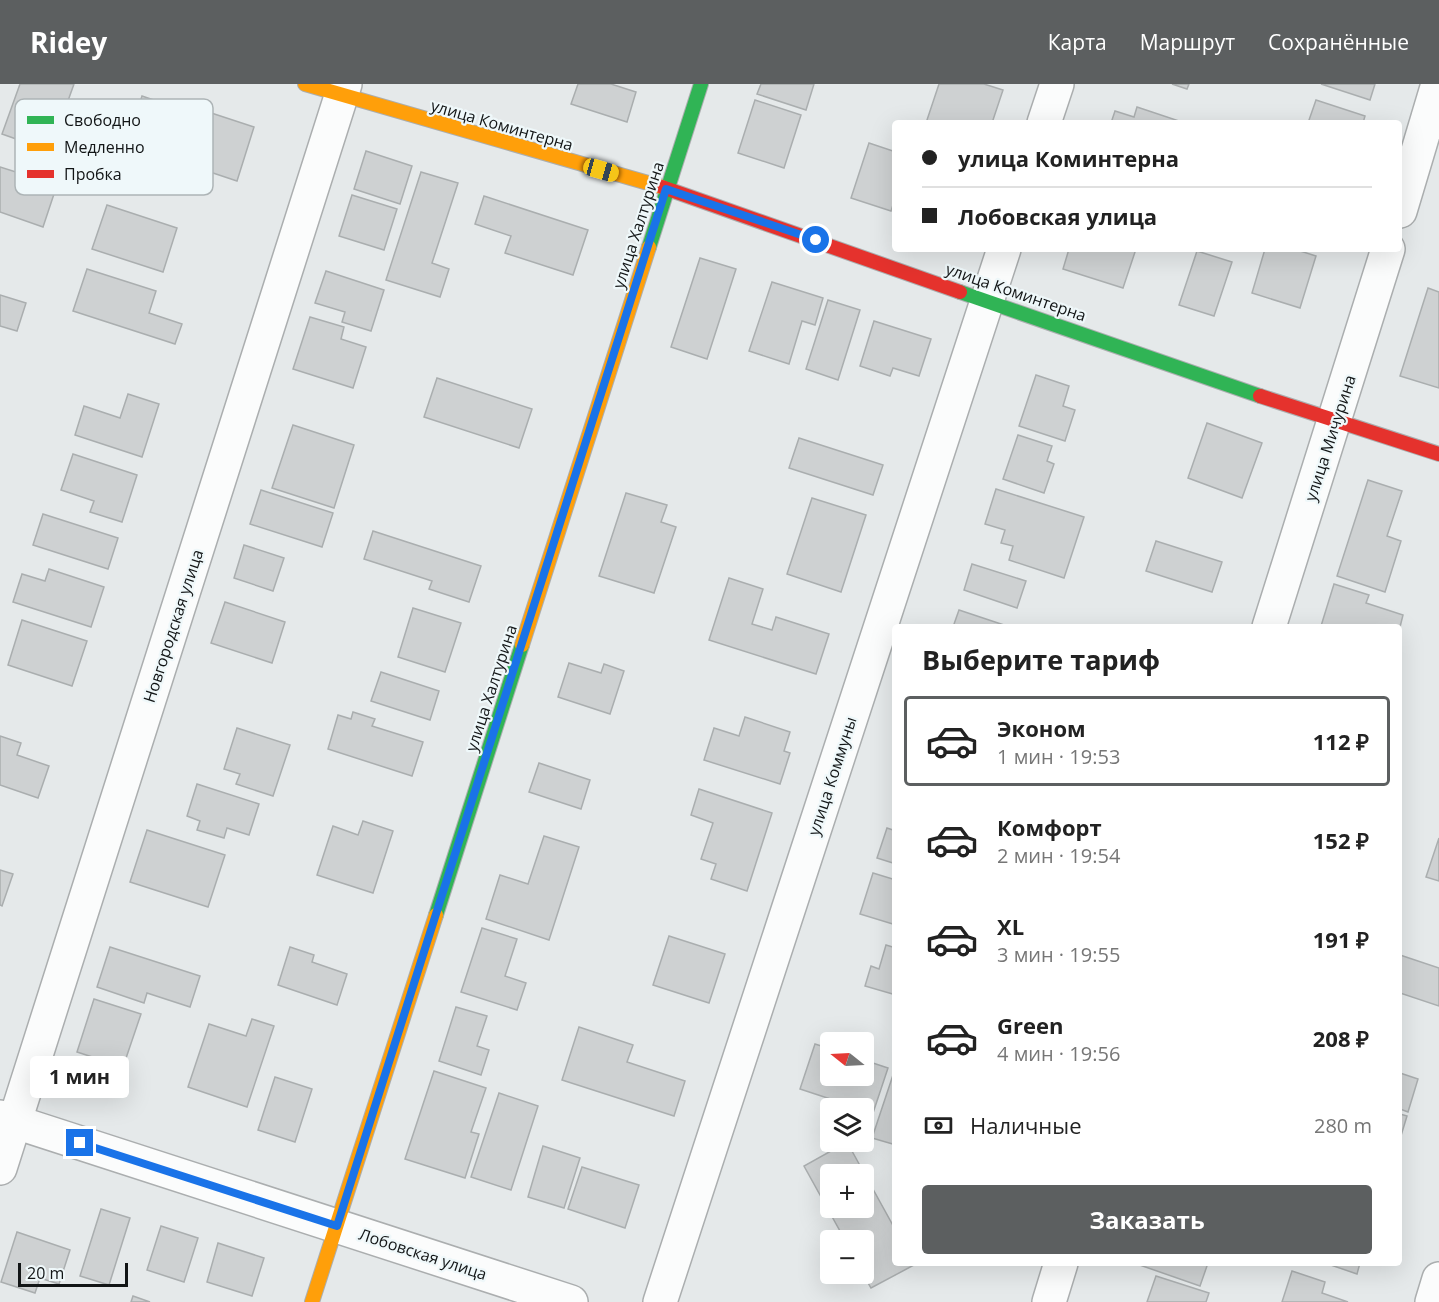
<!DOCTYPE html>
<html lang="ru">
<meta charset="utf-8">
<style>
:root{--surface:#fff;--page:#f6f6f6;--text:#222;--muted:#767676;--line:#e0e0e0;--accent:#5c5f60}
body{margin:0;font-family:"Open Sans",sans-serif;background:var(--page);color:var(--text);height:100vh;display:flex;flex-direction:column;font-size:22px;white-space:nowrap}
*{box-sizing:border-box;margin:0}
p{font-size:20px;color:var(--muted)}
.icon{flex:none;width:33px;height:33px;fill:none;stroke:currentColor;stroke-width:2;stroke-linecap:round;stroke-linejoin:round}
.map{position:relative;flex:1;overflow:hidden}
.side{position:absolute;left:892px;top:540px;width:510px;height:642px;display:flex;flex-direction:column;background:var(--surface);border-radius:6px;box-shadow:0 6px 24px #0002}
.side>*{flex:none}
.top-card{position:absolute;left:892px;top:36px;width:510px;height:132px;border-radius:6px;box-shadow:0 6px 24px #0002;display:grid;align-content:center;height:132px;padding:0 30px;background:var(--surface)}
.needle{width:39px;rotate:288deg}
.tools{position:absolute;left:820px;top:948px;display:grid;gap:12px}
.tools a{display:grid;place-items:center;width:54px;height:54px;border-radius:6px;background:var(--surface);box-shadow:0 6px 24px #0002;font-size:30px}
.scale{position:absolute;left:18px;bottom:15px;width:110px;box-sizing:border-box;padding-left:6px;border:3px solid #121516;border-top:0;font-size:16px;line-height:21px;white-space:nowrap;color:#121516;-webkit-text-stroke:4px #eff8fa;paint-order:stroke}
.end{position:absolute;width:27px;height:27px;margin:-14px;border:8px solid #1a73e8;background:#fff;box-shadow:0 0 0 3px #fff}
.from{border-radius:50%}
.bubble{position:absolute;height:42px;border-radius:6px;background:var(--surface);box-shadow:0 6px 24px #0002;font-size:20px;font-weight:700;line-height:42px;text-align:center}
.car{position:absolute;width:18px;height:36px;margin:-18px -9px;border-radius:8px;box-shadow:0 0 4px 2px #0007;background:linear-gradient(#f5c518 24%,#345 0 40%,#f5c518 0 76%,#345 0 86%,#f5c518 0)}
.top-card b{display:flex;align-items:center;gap:21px;height:57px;font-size:22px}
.top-card b+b{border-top:2px solid var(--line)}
.top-card i{width:15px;height:15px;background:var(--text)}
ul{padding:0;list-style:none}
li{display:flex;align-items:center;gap:18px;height:90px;margin:0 12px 9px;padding:0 18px;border:3px solid transparent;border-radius:6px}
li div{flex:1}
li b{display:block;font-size:22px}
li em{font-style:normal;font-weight:700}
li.current{border-color:var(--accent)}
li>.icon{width:54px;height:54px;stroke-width:1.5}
h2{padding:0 30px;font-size:27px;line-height:72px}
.pay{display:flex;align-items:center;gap:15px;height:66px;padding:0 30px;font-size:22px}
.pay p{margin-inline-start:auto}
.cta{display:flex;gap:12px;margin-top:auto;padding:12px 30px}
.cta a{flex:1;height:69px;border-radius:6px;background:var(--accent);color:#fff;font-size:24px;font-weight:700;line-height:69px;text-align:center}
header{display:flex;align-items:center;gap:36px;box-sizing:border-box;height:84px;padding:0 30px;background:var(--accent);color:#fff}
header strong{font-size:28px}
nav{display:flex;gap:33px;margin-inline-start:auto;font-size:21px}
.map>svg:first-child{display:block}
</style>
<header>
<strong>Ridey</strong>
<nav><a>Карта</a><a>Маршрут</a><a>Сохранённые</a></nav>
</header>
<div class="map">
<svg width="1439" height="1218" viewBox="0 0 1439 1218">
<rect width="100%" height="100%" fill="#e5e9ea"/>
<g fill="#ced1d2" stroke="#aaaeaf" stroke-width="1.5" fill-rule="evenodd">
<polygon points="20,0 74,0 50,67 2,50"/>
<polygon points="578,0 611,0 636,8 627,38 571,20"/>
<polygon points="761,0 814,0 806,26 757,10"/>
<polygon points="939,0 984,0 1003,6 992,39 926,39"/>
<polygon points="1172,0 1189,0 1187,5"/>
<polygon points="1321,0 1375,0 1370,16"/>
<polygon points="142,12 174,23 152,91 128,84 133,69 125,66"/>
<polygon points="755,16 801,31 784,84 738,69"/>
<polygon points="1316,16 1365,32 1363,39 1308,39"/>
<polygon points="190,22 254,43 237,97 204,86 209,71 177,61"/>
<polygon points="1137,23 1182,38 1182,39 1111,39 1115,27 1134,33"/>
<polygon points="869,59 896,68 896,112 891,127 851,114"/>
<polygon points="366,67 412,82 400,120 354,105"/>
<polygon points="0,83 57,101 43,143 0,128"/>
<polygon points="421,88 458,99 432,179 449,185 440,213 386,196"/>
<polygon points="352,111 397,125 384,166 339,152"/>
<polygon points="484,112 588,146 573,191 505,169 511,152 475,140"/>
<polygon points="107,121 177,144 163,188 92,165"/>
<polygon points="1069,165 1136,165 1123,204 1063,185"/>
<polygon points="1265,165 1294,165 1316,172 1300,224 1252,209"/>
<polygon points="1197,167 1232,178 1214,232 1179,221"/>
<polygon points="700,174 736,185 707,275 671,263"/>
<polygon points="87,185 156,207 149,229 182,240 175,260 73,227"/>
<polygon points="326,187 384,206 371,247 342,238 345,228 315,219"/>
<polygon points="772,198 823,214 815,241 802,237 789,280 749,267"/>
<polygon points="1428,204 1439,208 1439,304 1400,292"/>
<polygon points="0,211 26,219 17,247 0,242"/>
<polygon points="828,216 860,226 838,296 806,285"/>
<polygon points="310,233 344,243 341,255 366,263 353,304 293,285"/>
<polygon points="874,237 931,255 919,292 893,284 890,292 860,282"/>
<polygon points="1036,291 1069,302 1063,322 1075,326 1065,357 1019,342"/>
<polygon points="437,294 532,325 519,364 424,333"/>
<polygon points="128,310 159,320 142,373 75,351 84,322 120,334"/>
<polygon points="1207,339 1262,359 1242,414 1188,394"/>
<polygon points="293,341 354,361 334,424 272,404"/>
<polygon points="1018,351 1052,362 1047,377 1054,380 1044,409 1003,395"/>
<polygon points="799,354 883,381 873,411 789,384"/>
<polygon points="73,370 137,391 122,438 90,428 94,417 61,406"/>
<polygon points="1368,396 1402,407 1387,452 1401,457 1385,508 1337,492"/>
<polygon points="996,405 1084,433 1064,494 1009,476 1013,462 1001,459 1005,446 985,440"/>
<polygon points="261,406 333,429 322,463 250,440"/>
<polygon points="626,409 667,421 661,438 676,443 654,509 599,492"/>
<polygon points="812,414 866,431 841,508 787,490"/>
<polygon points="43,430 118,454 108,485 33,461"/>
<polygon points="373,447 481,482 469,518 429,505 432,497 364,475"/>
<polygon points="1156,457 1222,478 1212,508 1146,487"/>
<polygon points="244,461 284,474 273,507 234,494"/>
<polygon points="972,480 1026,497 1017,524 964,506"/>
<polygon points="49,485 104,503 91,543 13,518 22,490 45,497"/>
<polygon points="729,494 763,505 752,540 772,546 776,533 829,550 816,590 709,556"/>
<polygon points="1334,500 1369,511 1366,519 1403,531 1400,543 1321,542"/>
<polygon points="225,518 285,538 272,579 211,559"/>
<polygon points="413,524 461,539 445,588 398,573"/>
<polygon points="959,526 1010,543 953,543"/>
<polygon points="22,536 87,557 72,602 8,581"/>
<polygon points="569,579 601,589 604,580 624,587 610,630 558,613"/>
<polygon points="381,588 439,607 430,636 371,617"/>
<polygon points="353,628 375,635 372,642 423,658 412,692 328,665 338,631 351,635"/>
<polygon points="745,633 790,648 784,667 790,669 780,700 704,676 714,644 739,652"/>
<polygon points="237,644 290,661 273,712 236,700 240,690 224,685"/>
<polygon points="0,652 21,659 17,671 49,682 38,714 0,701"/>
<polygon points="539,679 590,696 581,725 529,708"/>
<polygon points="197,700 259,720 249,751 227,744 224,754 197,746 200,737 187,732"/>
<polygon points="699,705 772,729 747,807 711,795 716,780 701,775 713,739 691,731"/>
<polygon points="363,737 393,747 373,809 317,791 333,742 358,751"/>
<polygon points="887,744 896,747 896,780 877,774"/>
<polygon points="147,746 225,771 208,823 130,798"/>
<polygon points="544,752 579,763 549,856 486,835 500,791 528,800"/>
<polygon points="1439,754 1439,797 1426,793"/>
<polygon points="0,786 13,790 2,822 0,821"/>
<polygon points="873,789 896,796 896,841 860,830"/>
<polygon points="482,844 517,855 505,892 526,899 517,926 461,908"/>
<polygon points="669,852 725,870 709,919 653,901"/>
<polygon points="886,861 896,864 896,911 865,902 871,882 879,885"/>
<polygon points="110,863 200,892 190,923 147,909 144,919 97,903"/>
<polygon points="290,863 314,871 312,878 347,890 337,921 278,901"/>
<polygon points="1400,871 1439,884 1439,922 1400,909"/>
<polygon points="94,915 141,930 123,983 77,968"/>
<polygon points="456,923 487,932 477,962 489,966 481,991 439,977"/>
<polygon points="252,935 274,942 247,1023 188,1003 209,940 246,952"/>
<polygon points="579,943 633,961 627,978 685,997 674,1032 562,996"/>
<polygon points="815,960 831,965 831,992 864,992 864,976 888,984 873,1029 800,1005"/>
<polygon points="896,982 896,1061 872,1054"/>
<polygon points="434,987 486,1004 471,1048 479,1050 465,1094 405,1075"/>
<polygon points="1400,989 1418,995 1408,1028 1400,1025"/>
<polygon points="275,993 312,1005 295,1058 258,1046"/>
<polygon points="499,1009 538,1022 511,1106 471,1093"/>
<polygon points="1400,1030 1407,1032 1400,1055"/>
<path d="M847,1058L896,1147V1179L914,1181L871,1204L863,1190L864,1156H845L804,1082ZM831,1090H864V1124H831Z"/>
<polygon points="543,1062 580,1074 564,1124 528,1113"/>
<polygon points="582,1083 639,1101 625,1144 568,1125"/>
<polygon points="101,1125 130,1134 109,1201 80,1192"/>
<polygon points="161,1142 198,1154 184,1198 147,1186"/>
<polygon points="17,1148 70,1166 59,1200 40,1194 35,1209 1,1198"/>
<polygon points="218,1159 264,1174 252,1212 207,1198"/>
<polygon points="1134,1179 1208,1179 1200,1202"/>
<polygon points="1325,1179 1360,1179 1357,1190"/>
<polygon points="1292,1187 1325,1198 1322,1209 1348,1218 1282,1218"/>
<polygon points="1156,1192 1209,1209 1206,1218 1147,1218"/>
<polygon points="133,1212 150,1218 131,1218"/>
</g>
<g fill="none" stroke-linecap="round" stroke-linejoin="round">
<g stroke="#abaeaf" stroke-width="36">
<g id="street">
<polyline points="1044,39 1057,0"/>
<polyline points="1400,127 1438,0"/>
<polyline points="1269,543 1388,165"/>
<polyline points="0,1033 571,1218"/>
<polyline points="0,1084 345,0"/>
<polyline points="660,1218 1004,165"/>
<polyline points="1049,1218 1061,1179"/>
<polyline points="1432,1218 1439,1195"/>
</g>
</g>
<g stroke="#abaeaf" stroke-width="16">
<g id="fast">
<polyline points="649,163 701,0"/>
<polyline points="960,208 1260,312"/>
<polyline points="436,831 522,561"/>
</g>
</g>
<g stroke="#abaeaf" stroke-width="16">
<g id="slow">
<polyline points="305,0 662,103"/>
<polyline points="522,561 649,163"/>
<polyline points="312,1218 436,831"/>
</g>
</g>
<g stroke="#abaeaf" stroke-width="16">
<g id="jam">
<polyline points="662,103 960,208"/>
<polyline points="1260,312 1439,370"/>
</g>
</g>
<use href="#street" stroke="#fbfcfc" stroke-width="33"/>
<use href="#fast" stroke="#30b455" stroke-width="14"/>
<use href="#slow" stroke="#ff9f0a" stroke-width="14"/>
<use href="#jam" stroke="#e5322d" stroke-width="14"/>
</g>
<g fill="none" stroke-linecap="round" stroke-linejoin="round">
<polyline stroke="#1a73e8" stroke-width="8" points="80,1059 337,1142 666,105 816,156"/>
</g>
<g text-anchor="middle" stroke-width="4.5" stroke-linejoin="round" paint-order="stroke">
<g font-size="16" fill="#121516" stroke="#eff8fa">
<text transform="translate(502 41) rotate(16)" y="6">улица Коминтерна</text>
<text transform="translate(638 141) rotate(-72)" y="6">улица Халтурина</text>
<text transform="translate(1016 208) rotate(19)" y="6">улица Коминтерна</text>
<text transform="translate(1330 354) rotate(-72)" y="6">улица Мичурина</text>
<text transform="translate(173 542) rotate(-72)" y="6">Новгородская улица</text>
<text transform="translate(491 604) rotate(-72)" y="6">улица Халтурина</text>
<text transform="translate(832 692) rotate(-72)" y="6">улица Коммуны</text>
<text transform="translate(423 1170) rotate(18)" y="6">Лобовская улица</text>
</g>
</g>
<rect x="15" y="15" width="198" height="96" rx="9" fill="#eff8fa" stroke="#adb4b6" stroke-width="1.5"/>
<rect x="27" y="32" width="27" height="8" fill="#30b455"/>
<rect x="27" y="59" width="27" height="8" fill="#ff9f0a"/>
<rect x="27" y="86" width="27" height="8" fill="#e5322d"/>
<g font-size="16" fill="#121516">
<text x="64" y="42">Свободно</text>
<text x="64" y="69">Медленно</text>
<text x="64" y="96">Пробка</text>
</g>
</svg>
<div class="tools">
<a><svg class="needle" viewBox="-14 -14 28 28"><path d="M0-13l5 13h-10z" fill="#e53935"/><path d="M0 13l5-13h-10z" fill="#767676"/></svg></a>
<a><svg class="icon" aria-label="layers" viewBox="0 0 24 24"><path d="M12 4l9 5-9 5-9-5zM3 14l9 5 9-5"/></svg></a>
<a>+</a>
<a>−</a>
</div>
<div class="scale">20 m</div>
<i class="end from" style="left:816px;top:156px"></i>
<i class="end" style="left:80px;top:1059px"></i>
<div class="bubble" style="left:30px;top:972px;width:99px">1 мин</div>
<i class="car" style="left:601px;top:86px;rotate:106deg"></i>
<div class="top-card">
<b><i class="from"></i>улица Коминтерна</b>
<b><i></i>Лобовская улица</b>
</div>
<section class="side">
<h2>Выберите тариф</h2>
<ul>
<li class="current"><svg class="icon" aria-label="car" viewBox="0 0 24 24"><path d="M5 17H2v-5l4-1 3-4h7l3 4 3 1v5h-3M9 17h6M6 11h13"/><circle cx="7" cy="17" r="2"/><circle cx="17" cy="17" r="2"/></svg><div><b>Эконом</b><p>1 мин · 19:53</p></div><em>112 ₽</em></li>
<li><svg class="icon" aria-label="car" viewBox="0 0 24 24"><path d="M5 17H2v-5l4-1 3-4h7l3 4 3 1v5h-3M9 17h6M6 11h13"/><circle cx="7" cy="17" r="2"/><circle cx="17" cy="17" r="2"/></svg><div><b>Комфорт</b><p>2 мин · 19:54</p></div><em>152 ₽</em></li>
<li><svg class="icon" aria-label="car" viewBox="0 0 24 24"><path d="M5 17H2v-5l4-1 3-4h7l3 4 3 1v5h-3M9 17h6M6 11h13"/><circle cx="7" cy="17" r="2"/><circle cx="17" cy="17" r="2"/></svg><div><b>XL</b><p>3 мин · 19:55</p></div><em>191 ₽</em></li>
<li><svg class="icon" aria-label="car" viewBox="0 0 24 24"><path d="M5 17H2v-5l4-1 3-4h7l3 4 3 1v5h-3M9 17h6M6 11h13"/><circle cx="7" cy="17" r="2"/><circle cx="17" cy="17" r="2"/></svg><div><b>Green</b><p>4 мин · 19:56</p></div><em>208 ₽</em></li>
</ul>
<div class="pay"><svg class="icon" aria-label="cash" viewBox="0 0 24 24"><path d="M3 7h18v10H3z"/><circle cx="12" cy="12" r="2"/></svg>Наличные<p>280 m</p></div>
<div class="cta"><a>Заказать</a></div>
</section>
</div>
